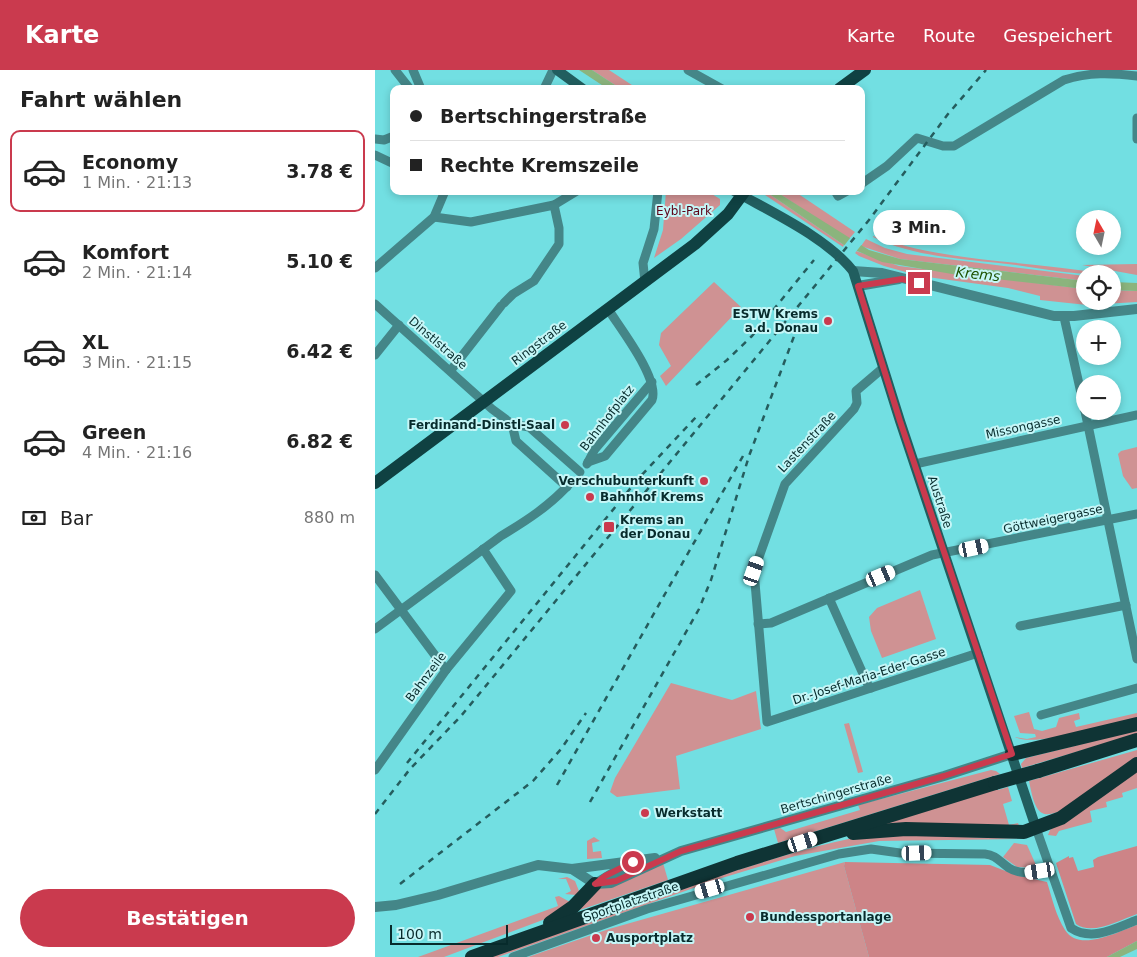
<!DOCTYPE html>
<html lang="de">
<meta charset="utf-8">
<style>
:root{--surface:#fff;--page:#f6f6f6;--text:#222;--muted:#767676;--line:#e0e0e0;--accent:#ca3a4e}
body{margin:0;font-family:"DejaVu Sans",sans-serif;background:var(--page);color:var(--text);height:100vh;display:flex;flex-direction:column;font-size:19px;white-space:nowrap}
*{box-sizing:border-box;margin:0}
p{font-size:16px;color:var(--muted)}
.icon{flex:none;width:28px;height:28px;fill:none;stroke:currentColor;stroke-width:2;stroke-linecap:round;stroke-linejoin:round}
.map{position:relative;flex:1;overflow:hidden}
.sheet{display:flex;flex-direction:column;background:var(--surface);width:375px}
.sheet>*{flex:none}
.banner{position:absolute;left:15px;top:15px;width:475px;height:110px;border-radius:10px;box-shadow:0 2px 8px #0003;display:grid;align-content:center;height:110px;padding:0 20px;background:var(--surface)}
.needle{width:32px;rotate:351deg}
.tools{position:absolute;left:701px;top:140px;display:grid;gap:10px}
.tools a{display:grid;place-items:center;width:45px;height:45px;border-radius:50%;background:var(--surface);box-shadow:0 2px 8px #0003;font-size:25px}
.scale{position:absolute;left:15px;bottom:12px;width:118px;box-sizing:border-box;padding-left:5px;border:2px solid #072b2c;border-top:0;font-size:14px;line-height:18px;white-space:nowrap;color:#072b2c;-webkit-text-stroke:4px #c5f6f7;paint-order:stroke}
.end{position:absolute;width:22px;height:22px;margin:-11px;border:6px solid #ca3a4e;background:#fff;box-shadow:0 0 0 2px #fff}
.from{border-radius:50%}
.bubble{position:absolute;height:35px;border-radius:18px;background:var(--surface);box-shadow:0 2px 8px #0003;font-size:16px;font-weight:600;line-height:35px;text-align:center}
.car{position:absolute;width:15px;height:30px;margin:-15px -8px;border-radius:6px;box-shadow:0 0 4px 1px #0007;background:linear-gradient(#fff 24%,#345 0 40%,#fff 0 76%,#345 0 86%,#fff 0)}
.banner b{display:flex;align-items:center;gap:18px;height:48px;font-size:19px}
.banner b+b{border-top:1px solid var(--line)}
.banner i{width:12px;height:12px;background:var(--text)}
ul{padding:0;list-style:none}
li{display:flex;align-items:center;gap:15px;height:82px;margin:0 10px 8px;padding:0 10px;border:2px solid transparent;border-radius:10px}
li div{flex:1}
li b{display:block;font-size:19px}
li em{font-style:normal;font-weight:600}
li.active{border-color:var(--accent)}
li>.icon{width:45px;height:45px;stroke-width:1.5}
h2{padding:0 20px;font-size:22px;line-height:60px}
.pay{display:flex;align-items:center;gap:12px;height:55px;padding:0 20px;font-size:19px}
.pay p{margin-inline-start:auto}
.action{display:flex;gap:10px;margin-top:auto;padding:10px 20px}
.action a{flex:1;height:58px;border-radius:30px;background:var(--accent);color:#fff;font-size:20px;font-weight:600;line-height:58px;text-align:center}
header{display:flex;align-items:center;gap:30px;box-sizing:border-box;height:70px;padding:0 25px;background:var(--accent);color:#fff}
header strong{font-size:24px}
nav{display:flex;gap:28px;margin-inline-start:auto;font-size:18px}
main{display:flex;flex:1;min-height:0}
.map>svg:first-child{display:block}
</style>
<header>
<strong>Karte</strong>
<nav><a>Karte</a><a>Route</a><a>Gespeichert</a></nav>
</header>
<main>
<section class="sheet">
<h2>Fahrt wählen</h2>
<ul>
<li class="active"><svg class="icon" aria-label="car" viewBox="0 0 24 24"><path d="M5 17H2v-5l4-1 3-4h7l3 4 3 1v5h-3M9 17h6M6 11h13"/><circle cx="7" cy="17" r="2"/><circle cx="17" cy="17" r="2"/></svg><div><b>Economy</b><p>1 Min. · 21:13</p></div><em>3.78 €</em></li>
<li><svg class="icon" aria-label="car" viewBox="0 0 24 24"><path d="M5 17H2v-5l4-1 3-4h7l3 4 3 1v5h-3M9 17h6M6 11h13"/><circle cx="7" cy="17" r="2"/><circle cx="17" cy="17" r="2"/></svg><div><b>Komfort</b><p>2 Min. · 21:14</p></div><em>5.10 €</em></li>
<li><svg class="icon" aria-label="car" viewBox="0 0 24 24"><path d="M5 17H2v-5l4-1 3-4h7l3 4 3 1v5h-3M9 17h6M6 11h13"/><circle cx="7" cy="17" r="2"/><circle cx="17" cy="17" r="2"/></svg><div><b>XL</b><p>3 Min. · 21:15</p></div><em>6.42 €</em></li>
<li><svg class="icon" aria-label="car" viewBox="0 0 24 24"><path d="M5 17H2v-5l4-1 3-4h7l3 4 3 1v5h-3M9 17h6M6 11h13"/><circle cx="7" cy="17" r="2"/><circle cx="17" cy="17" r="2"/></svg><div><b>Green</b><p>4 Min. · 21:16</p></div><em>6.82 €</em></li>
</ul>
<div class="pay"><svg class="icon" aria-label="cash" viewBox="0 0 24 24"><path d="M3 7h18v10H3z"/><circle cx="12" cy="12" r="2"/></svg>Bar<p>880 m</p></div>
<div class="action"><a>Bestätigen</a></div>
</section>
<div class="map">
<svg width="762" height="887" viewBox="0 0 762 887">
<rect width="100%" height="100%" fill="#72dfe2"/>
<g fill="#cf9293">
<polygon points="217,0 234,0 263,19 246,19"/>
<polygon points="291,121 332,121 345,129 345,135 306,169 279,188 288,160"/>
<polygon points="384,121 390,121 469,175 468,177"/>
<polygon points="400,121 419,121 480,162 474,169"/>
<path d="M498,166C572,193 652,190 729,204C700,205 669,199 641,195C594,189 541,188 498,167Z"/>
<polygon points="491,169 510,178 532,184 710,206 710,211 525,189 486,176"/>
<polygon points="481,181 524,196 710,219 710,231 738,231 738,220 762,221 762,232 712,235 665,230 665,226 633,218 545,206 509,196 484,186 480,183"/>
<polygon points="762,194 762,205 707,195"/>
<polygon points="339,212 366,237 291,316 285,306 296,296 284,275 286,263"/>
<polygon points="762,377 762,418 757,419 748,406 743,384 746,381"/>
<polygon points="545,520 561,569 507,588 496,561 494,547 502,538"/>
<polygon points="296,613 357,630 381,621 386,659 301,686 305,719 242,727 235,722 240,708"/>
<path d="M654,642L659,659L667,661L681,657L684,648L704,643L705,649L699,651L701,657L762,643V649C738,654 658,678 640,667L652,669L661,667L660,664L645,663L639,646Z"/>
<polygon points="474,653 488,702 483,703 469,654"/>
<polygon points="762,657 762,664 647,698 646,694 651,688 711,673"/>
<path d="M762,680V690C746,701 684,753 667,743C659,739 656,720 654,711Z"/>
<polygon points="762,699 762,718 747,723 748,727 731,732 732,737 715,741 717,752 684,761 681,766 673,765 675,760 680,756"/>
<polygon points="616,700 621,701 625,704 403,773 399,759 404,757 411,762 485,740 483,735"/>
<polygon points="633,717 637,731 628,734 634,755 643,753 645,758 502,756 622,719 623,720"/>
<path d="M503,764L649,769L504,771L420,786L347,808L123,887H113C194,858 274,828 356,802C404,787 453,771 503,764Z"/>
<polygon points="219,767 225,771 217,773 218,782 226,781 227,788 212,789 212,771"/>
<polygon points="639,773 652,775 661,795 659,798 642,797 628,787"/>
<polygon points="470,792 469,796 494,887 153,887 234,859"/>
<polygon points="288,793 293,810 202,841 220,820"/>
<polygon points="192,807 200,811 204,821 201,825 190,824 196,821 191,809 183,809"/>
<polygon points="184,826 195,832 173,848 69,887 43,887 183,836 180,827"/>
</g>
<g fill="#cd8487">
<path d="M762,776V844C745,850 717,866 701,854L681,793L694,786V788L698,787L703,801L719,797L718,790L723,787Z"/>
<path d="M470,792L615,795L641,805L672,812C677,828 681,846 690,860C704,883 744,861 762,855V871L732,887H494L469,796Z"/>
</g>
<g fill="#8bb47d">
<polygon points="204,0 217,0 246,19 233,19"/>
<polygon points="390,121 400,121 494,180 525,189 710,211 710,219 577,204 507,192 469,175"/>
<polygon points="738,212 762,213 762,221 738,220"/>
<polygon points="762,871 762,879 745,887 732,887"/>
</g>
<polygon fill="#72dfe2" points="476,167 487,174 480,183 468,177"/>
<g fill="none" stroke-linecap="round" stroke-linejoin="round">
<g stroke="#448688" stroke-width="9">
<polyline points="20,0 35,19"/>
<polyline points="38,0 46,19"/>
<polyline points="313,0 347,19"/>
<polyline points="169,19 178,0"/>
<polyline points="762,48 762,69"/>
<polyline points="0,69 9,70 19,66"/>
<polyline points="0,85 19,94"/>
<path d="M486,114L512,96L542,68L568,76H579L689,10C714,2 736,3 762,6"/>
<polyline points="460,121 463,126 472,121"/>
<polyline points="59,147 96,152 179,135 202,121"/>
<polyline points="0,198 59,147 70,121"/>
<polyline points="270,212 268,193 279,159 283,121"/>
<polyline points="129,233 138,224 159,211 184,174 184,158 179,135"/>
<polyline points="0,234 117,339 137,354 154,357 205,402"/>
<polyline points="689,247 710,341"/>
<polyline points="0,285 24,255"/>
<polyline points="508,298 481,321 482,333 479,339 410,414 379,501 392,652 603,583"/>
<polyline points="76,300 126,236"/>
<polyline points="710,341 762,589"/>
<polyline points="137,354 141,371 192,417"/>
<path d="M213,392L230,386L277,330C285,309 245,258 233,239"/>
<polyline points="212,394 220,379 277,312"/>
<polyline points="540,394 762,345"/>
<polyline points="0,505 71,600"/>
<polyline points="454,528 493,615 496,618"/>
<polyline points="383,554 396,553 557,485 762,444"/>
<polyline points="645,556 751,535"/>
<path d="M0,559L126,466C151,451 176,435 196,412"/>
<polyline points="666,645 762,618"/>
<polyline points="0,700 71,600 136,521 108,479"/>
<path d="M661,758L696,858C717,872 741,858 762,850"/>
<path d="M138,887L272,839L464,784L496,779L525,783L610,784C621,785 625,792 634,798C647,806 661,802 675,799"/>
</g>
<g stroke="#448688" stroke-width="10">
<polyline points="478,201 507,203 679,246 699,246 762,239"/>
<polyline points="483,216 524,209"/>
<polyline points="197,799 220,814 236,813 306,781 569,706 637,684"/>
<polyline points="220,814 248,797"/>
<polyline points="0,837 21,835 63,825 163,795 197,799 280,788"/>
</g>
<g stroke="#215e5f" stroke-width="10">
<polyline points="182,0 208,19"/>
<path d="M359,121C396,142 451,167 478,201L525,351L661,758"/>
</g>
<g stroke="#0f4142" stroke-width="12">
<polyline points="464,19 490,0"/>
<polyline points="0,413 320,174 353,144 370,121"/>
</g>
<g stroke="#0f3435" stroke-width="14">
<polyline points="637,684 762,654"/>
<polyline points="663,701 762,670"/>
<polyline points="478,763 531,759 649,762 686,748 762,694"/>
<polyline points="175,853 198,837 220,814"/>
<polyline points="97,887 362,793 620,713"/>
</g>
<g stroke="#255d5e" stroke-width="2.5" stroke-dasharray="6 6" stroke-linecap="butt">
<polyline points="321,315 352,290 377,266 439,190"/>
<polyline points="32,693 263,409 322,346"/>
<polyline points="182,715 368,386"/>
<polyline points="215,732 324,539 336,510 374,386 421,261"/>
<polyline points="0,744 35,699 86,646 494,150 573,44 611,0"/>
<polyline points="25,814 158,711 186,679 211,643"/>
</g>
<polyline stroke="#0f3435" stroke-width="14" points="620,713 663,701"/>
</g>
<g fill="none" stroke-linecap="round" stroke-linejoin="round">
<polyline stroke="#ca3a4e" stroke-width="6" points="258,792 230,806 220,814 241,811 306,781 569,706 637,684 525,351 483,216 527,209 544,213"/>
</g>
<g fill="#ca3a4e" stroke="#c5f6f7" stroke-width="2">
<circle cx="453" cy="251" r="5"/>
<circle cx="190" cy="355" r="5"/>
<circle cx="329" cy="411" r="5"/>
<circle cx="215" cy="427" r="5"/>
<rect x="228" y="451" width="12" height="12" rx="2.5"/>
<circle cx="270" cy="743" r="5"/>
<circle cx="375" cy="847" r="5"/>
<circle cx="221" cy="868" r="5"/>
</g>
<g text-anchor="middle" stroke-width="4" stroke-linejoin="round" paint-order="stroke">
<g font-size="12" fill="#5c0116" stroke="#c5f6f7">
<text x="309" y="145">Eybl-Park</text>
</g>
<g font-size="12" font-weight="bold" fill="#072b2c" stroke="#c5f6f7" text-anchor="start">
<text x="443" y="248" text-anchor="end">ESTW Krems<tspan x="443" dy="14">a.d. Donau</tspan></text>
<text x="180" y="359" text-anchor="end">Ferdinand-Dinstl-Saal</text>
<text x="319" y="415" text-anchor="end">Verschubunterkunft</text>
<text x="225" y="431">Bahnhof Krems</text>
<text x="245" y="454">Krems an<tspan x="245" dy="14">der Donau</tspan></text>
<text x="280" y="747">Werkstatt</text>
<text x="385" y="851">Bundessportanlage</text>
<text x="231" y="872">Ausportplatz</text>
</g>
<g font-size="12" fill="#072b2c" stroke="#c5f6f7">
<text transform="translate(63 273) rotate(41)" y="4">Dinstlstraße</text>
<text transform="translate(164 273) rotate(-37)" y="4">Ringstraße</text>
<text transform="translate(232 348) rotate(-52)" y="4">Bahnhofplatz</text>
<text transform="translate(648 357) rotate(-12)" y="4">Missongasse</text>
<text transform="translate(432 372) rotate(-47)" y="4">Lastenstraße</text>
<text transform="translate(565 432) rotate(72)" y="4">Austraße</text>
<text transform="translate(678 449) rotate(-12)" y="4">Göttweigergasse</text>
<text transform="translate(494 606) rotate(-18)" y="4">Dr.-Josef-Maria-Eder-Gasse</text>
<text transform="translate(51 607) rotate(-53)" y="4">Bahnzeile</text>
<text transform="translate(461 724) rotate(-16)" y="4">Bertschingerstraße</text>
<text transform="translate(256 832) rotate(-19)" y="4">Sportplatzstraße</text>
</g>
<g font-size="14" font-style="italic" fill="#1d5100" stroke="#c5f6f7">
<text transform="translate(603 204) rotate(6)" y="5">Krems</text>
</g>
</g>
</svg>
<div class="tools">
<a><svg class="needle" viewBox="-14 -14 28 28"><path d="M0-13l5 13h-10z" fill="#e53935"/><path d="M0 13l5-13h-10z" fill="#767676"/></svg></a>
<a><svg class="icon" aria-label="locate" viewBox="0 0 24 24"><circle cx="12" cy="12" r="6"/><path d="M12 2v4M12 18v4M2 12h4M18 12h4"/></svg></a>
<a>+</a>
<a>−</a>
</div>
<div class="scale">100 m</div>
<i class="end from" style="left:258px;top:792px"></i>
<i class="end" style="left:544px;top:213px"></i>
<div class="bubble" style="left:498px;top:140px;width:92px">3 Min.</div>
<i class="car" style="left:599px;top:478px;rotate:78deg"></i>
<i class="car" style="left:379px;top:501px;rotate:19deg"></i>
<i class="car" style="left:506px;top:506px;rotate:67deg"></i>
<i class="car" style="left:428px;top:772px;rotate:72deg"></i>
<i class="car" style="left:542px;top:783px;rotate:88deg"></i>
<i class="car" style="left:665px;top:801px;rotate:261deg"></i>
<i class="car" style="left:335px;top:819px;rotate:254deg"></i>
<div class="banner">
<b><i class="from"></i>Bertschingerstraße</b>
<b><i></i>Rechte Kremszeile</b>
</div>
</div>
</main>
